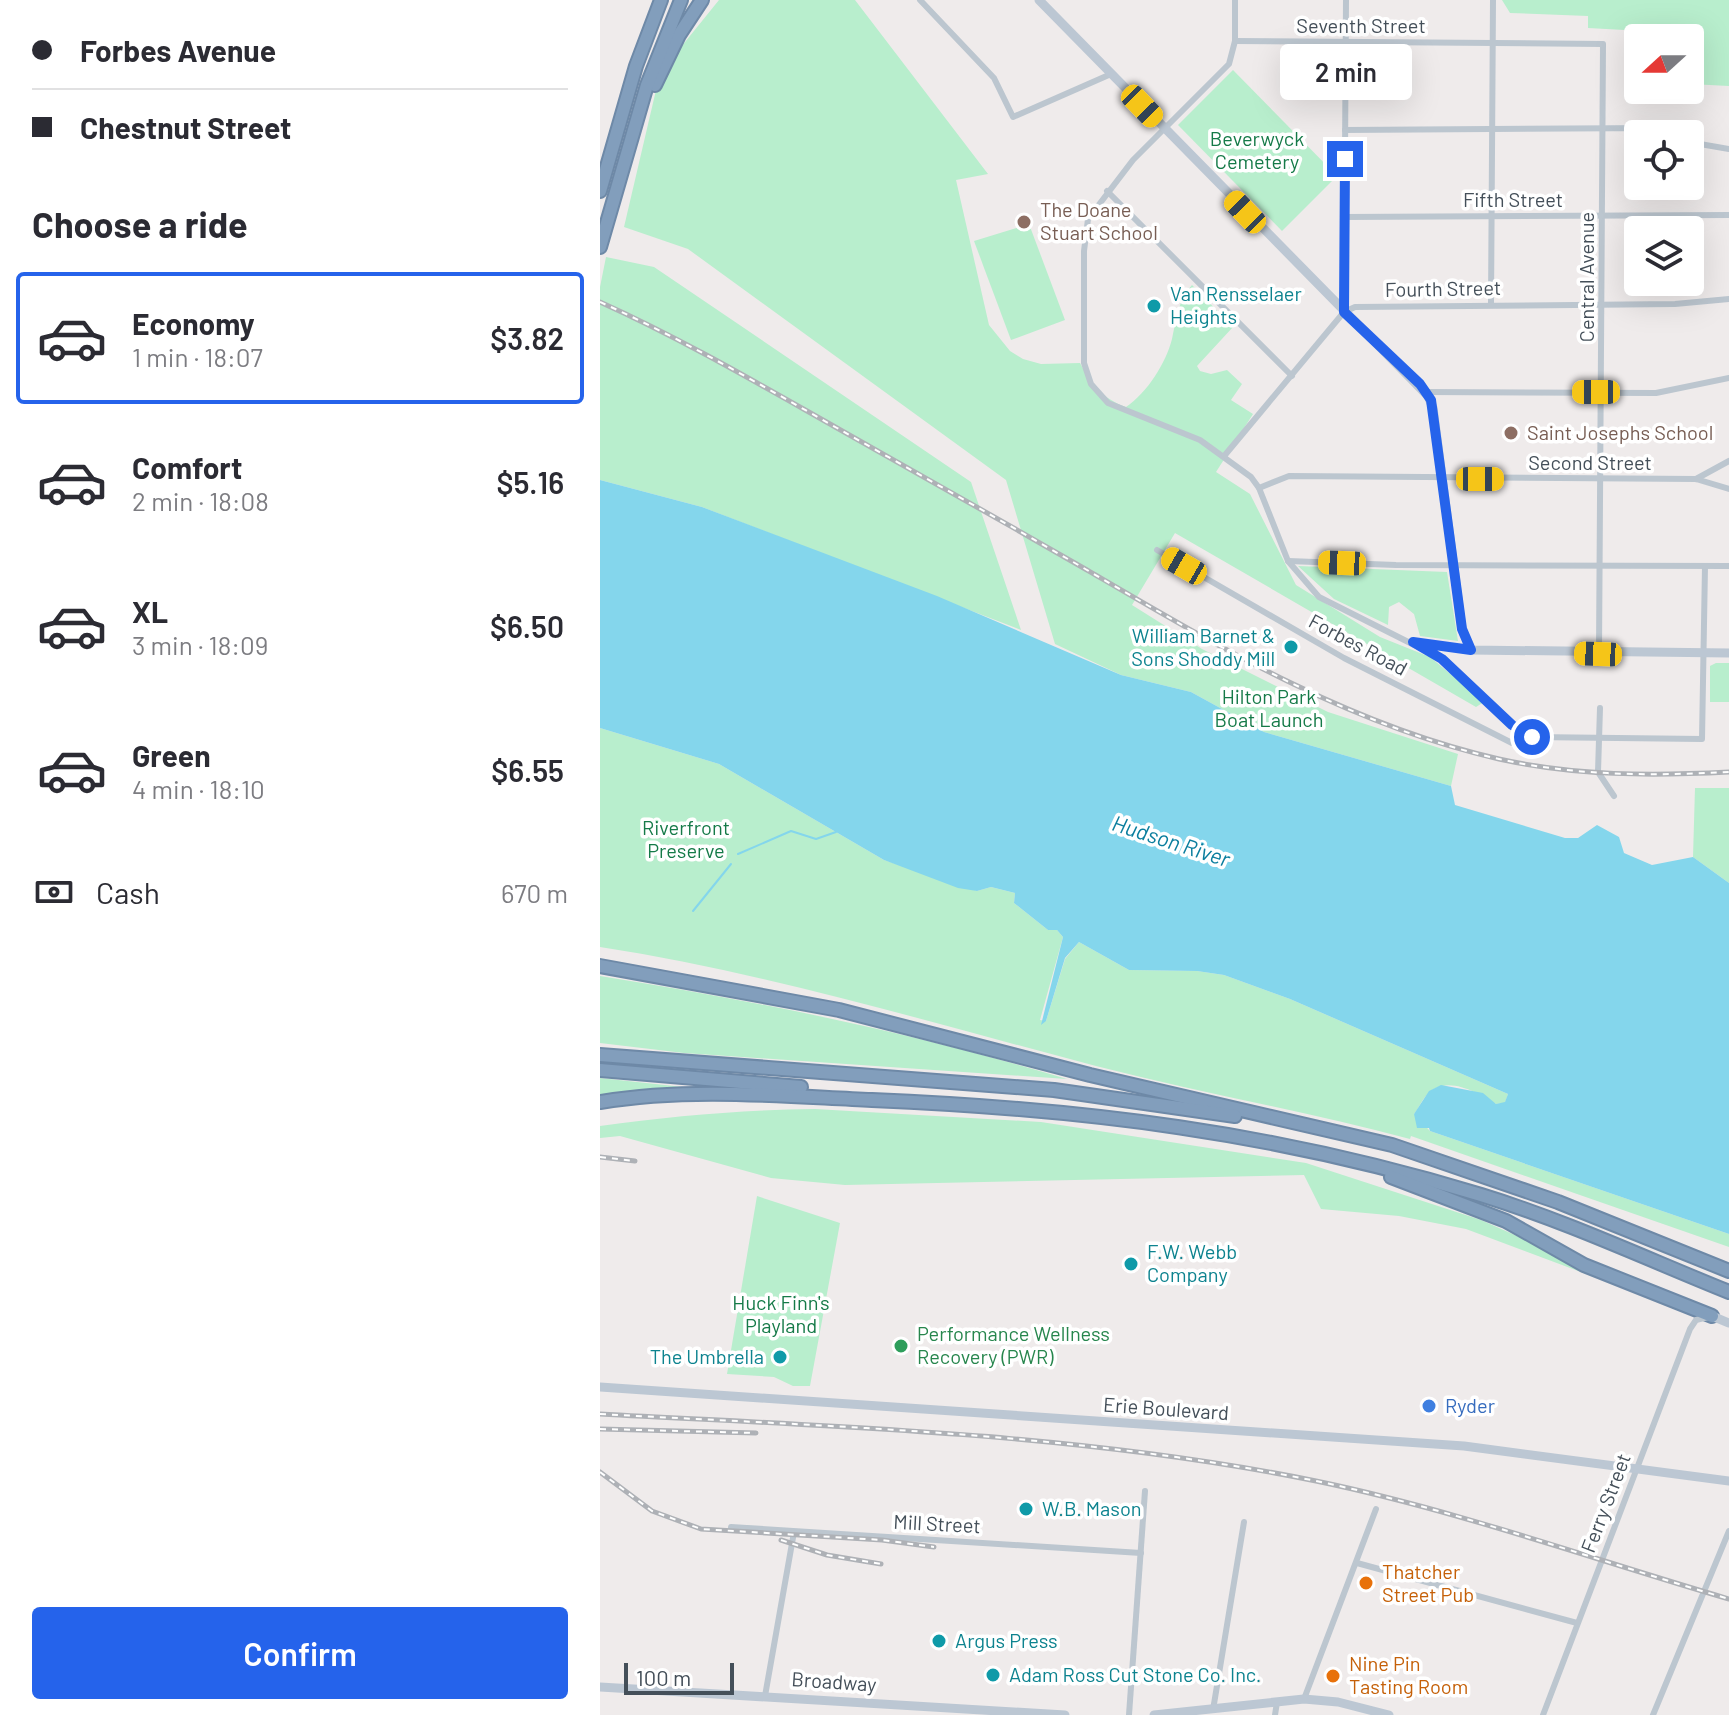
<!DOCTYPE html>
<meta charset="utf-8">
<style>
:root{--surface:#fff;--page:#f2f2f3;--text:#2b2b33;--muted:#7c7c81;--line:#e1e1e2;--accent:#2563eb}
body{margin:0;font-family:Barlow,sans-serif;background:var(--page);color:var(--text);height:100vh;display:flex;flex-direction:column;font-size:30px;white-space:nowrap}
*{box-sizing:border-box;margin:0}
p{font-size:26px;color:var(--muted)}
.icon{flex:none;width:44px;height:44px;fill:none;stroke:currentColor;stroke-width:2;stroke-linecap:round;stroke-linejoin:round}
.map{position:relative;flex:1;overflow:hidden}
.sheet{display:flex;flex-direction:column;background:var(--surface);width:600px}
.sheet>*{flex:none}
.guide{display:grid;align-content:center;height:176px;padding:0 32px;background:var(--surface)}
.needle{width:52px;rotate:249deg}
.tools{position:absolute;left:1024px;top:24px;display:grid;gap:16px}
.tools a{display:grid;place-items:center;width:80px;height:80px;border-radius:8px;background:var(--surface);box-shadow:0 8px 32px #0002;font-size:40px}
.scale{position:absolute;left:24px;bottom:20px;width:110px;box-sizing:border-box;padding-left:8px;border:4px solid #444f59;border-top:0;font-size:22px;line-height:28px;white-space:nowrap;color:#444f59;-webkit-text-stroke:6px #fff;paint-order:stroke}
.end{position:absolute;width:36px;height:36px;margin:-18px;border:10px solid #2563eb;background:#fff;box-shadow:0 0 0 4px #fff}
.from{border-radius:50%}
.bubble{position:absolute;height:56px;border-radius:8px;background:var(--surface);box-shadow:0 8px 32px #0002;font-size:26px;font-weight:600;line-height:56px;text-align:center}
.car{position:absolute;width:24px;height:48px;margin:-24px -12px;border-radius:10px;box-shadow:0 0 6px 2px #0007;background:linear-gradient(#f5c518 24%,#345 0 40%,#f5c518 0 76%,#345 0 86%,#f5c518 0)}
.guide b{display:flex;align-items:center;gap:28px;height:76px;font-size:30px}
.guide b+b{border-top:2px solid var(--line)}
.guide i{width:20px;height:20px;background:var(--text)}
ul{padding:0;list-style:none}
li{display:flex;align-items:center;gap:24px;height:132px;margin:0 16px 12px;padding:0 16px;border:4px solid transparent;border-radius:8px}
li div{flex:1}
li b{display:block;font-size:30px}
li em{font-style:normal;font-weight:600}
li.current{border-color:var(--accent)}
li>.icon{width:72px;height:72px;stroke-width:1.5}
h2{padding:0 32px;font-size:36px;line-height:96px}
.pay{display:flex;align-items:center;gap:20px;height:88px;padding:0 32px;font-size:30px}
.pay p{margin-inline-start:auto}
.primary-button{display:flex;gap:16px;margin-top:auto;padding:16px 32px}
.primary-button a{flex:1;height:92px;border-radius:8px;background:var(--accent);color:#fff;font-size:32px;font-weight:600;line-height:92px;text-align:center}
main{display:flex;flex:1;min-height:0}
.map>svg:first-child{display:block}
</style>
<main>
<section class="sheet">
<div class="guide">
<b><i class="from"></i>Forbes Avenue</b>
<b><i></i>Chestnut Street</b>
</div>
<h2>Choose a ride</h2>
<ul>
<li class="current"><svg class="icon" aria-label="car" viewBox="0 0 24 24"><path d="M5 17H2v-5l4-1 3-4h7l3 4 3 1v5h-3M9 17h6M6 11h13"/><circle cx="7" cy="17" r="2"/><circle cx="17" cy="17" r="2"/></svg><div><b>Economy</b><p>1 min · 18:07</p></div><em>$3.82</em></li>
<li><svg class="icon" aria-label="car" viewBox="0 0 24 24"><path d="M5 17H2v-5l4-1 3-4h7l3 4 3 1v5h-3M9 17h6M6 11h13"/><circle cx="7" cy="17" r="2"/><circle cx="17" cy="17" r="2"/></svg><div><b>Comfort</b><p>2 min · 18:08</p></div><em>$5.16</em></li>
<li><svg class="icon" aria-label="car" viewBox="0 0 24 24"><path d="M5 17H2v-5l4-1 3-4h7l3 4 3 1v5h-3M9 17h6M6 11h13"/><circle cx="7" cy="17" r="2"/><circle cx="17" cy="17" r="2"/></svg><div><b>XL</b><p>3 min · 18:09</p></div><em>$6.50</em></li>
<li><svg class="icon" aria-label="car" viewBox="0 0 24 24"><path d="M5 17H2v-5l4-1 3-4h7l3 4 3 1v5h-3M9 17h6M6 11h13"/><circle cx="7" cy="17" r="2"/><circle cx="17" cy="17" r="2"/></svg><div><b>Green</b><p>4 min · 18:10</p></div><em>$6.55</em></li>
</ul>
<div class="pay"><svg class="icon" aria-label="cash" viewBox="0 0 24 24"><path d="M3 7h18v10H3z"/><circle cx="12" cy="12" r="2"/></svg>Cash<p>670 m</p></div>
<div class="primary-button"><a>Confirm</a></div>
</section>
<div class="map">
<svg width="1129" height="1715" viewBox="0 0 1129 1715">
<rect width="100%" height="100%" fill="#efebeb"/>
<g fill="#b8eecd">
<path d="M119,0H255L388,174L356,180L389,325L410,351L423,359L441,364L480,363C492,385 503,399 526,407C547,393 566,363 572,339C577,317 577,303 592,285L633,327L597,366L600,371L611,374L627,370L642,384L631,400L653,414L616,472L650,494L696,585L780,637L830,657L884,702L876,707L575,533L532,605L602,649L728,712L858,754L851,786L664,732L591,692L521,675L455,644L406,480L88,249L24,227L60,73Z"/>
<polygon points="902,0 1129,0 1129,86 1090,84 1090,38 1062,38 1061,32 988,28 988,16 910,13"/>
<polygon points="633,70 737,176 682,231 578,125"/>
<polygon points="429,224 465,320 411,340 374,241"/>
<polygon points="6,257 54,267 371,482 421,630 102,507 0,480 0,287"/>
<polygon points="698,566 847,572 858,641 820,636 814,614 799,602 789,607 788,625 734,599"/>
<polygon points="1116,663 1129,663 1129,702 1110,702 1110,666"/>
<path d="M0,728L119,764L284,860L377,891L391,887L415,893L414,903L448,930H457L463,937L440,1020L446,1021L465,959L479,942L529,970L597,971L624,975L690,999L908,1094L905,1103L896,1104C878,1093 844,1072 825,1097C821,1102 818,1109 814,1114L830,1131L1129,1234V1247L811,1136L810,1139C706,1111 600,1093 496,1066C332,1023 168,973 0,947Z"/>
<polygon points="1095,788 1129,788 1129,883 1093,857"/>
<path d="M0,976C157,1001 315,1033 467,1079L84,1053L0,1043Z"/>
<polygon points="0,1078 83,1087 0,1096"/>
<path d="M215,1109L441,1122L706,1163L881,1220L935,1244L975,1268L1085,1311L866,1229L799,1216L721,1209L704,1175L245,1185L171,1178L20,1136L0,1138V1126C72,1116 142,1110 215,1109Z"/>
<polygon points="157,1196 240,1223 210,1386 193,1386 174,1377 127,1374"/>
</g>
<polygon fill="#84d6ec" points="0,480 102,507 337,596 521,675 591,692 664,732 851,786 855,805 965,838 978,838 997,825 1019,837 1024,853 1052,865 1093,857 1129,883 1129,1234 830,1131 829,1128 817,1128 814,1114 829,1091 841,1085 883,1093 896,1104 905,1102 908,1094 690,999 624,975 597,971 529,970 479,942 465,958 446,1021 441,1025 463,937 457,930 448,930 414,903 415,893 391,887 377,891 358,888 284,860 119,764 0,728"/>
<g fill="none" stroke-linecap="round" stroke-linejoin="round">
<g stroke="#84d6ec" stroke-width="2">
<polyline points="138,854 191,831 216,839 236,832"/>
<polyline points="93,911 131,864"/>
</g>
<g stroke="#6e89a7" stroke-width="16">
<g id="highway">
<polyline points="55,85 79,35 102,0"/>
<polyline points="0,191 36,66 61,0"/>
<polyline points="0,247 47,85 81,0"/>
<polyline points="0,966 239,1010 490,1075 792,1145 958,1202 1129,1271"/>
<polyline points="0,1055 454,1090 635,1116"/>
<polyline points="0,1070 201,1087"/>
<path d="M0,1102C90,1087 181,1096 272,1100C486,1109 674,1132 881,1195C966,1221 1047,1259 1129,1292"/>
<polyline points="791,1177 906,1221 984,1265 1112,1316"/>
</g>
</g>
<g stroke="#bcc6cf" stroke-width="6">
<polyline points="320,0 394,78 413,117 511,74"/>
<polyline points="635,0 635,41 629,64 533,160 488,219 484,251 484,363 491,384 508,403 600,440 651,477 659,488 688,561 719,597 842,659 912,725 932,737 1102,739 1105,566"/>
<polyline points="635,41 1003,44 999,652"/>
<polyline points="745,130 1056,128 1082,134"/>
<polyline points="1090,138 1100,144 1129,149"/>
<polyline points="507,191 692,376"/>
<polyline points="744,217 1129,215"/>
<polyline points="891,305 893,0"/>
<polyline points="744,309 746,0"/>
<polyline points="825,392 1056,393 1129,378"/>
<polyline points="625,455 744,312 755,307 1075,304 1129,299"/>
<polyline points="1096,479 1129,461"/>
<polyline points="659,488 689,476 1096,479 1129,489"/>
<polyline points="557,550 744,658 912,743 936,745 949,739"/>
<polyline points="688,561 796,565 1129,566"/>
<polyline points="819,643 871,650"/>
<polyline points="1000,708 998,772 1014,796"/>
<polyline points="131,1527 541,1553"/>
<polyline points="757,1563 977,1623"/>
<polyline points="165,1696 194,1532"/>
<polyline points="704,1699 776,1509"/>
<polyline points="613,1710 644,1522"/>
<polyline points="529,1715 545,1491"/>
<polyline points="675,1715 677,1702"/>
<polyline points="943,1715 1090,1329 1096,1320 1108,1317"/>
<polyline points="1053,1715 1129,1531"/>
</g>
<g stroke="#bcc7d3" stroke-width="9">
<polyline points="439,0 828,396 833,408 862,629 871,650 1129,653"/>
<polyline points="1112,1316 1129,1323"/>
<polyline points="0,1387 864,1446 1129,1481"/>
<polyline points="0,1687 465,1715"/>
<polyline points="554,1715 704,1699 738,1702 789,1715"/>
</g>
<use href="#highway" stroke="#829ebc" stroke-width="12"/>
<g stroke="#aeb1b6" stroke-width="5">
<g id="rail">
<path d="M0,302C82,339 159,384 237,428C320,475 404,522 487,570C619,647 749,725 899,759C975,776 1052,776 1129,772"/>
<polyline points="0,1157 35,1161"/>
<path d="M0,1414C239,1427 481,1433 716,1481C856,1510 992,1559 1129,1599"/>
<polyline points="0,1429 156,1433"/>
<polyline points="0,1472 52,1511 101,1529 282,1540 334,1547"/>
<polyline points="181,1540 227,1555 281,1564"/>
</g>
</g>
<use href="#rail" stroke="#fff" stroke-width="2" stroke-dasharray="6" stroke-linecap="butt"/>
</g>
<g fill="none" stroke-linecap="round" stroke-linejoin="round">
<polyline stroke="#2563eb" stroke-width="10" points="745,159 744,312 820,384 831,400 862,629 871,650 813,642 842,659 912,725 932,737"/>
</g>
<g fill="#8d6e63" stroke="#fff" stroke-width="3">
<circle cx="424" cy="222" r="8"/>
<circle cx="911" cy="433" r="8"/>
</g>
<g fill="#0f9aa8" stroke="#fff" stroke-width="3">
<circle cx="554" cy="306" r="8"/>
<circle cx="691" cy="647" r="8"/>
<circle cx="531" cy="1264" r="8"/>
<circle cx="180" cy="1357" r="8"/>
<circle cx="426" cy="1509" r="8"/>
<circle cx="339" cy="1641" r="8"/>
<circle cx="393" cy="1675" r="8"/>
</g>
<circle fill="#2e9e5b" stroke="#fff" stroke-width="3" cx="301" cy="1346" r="8"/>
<circle fill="#3f7fe0" stroke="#fff" stroke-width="3" cx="829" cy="1406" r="8"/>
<g fill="#e8710a" stroke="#fff" stroke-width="3">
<circle cx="766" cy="1583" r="8"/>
<circle cx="733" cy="1676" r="8"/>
</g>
<g text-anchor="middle" stroke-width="7" stroke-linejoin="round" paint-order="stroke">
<g font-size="20" fill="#444f59" stroke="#fff">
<text x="761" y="33">Seventh Street</text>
<text x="913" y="207">Fifth Street</text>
<text transform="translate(987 277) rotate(-90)" y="7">Central Avenue</text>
<text transform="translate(843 289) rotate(-1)" y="7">Fourth Street</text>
<text x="990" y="470">Second Street</text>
<text transform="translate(758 645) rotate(28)" y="7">Forbes Road</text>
<text transform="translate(566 1409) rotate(4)" y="7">Erie Boulevard</text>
<text transform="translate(1006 1503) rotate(-69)" y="7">Ferry Street</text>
<text transform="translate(337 1524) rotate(3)" y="7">Mill Street</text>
<text transform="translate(234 1682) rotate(4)" y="7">Broadway</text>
</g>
<g font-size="20" fill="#157a48" stroke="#fff">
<text x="657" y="146">Beverwyck<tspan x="657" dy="23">Cemetery</tspan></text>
<text x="669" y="704">Hilton Park<tspan x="669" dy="23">Boat Launch</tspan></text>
<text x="86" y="835">Riverfront<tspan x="86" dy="23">Preserve</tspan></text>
<text x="181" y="1310">Huck Finn's<tspan x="181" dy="23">Playland</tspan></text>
</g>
<g font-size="20" fill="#785e54" stroke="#fff" text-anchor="start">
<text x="440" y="217">The Doane<tspan x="440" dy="23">Stuart School</tspan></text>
<text x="927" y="440">Saint Josephs School</text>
</g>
<g font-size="20" fill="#0d838f" stroke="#fff" text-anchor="start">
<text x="570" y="301">Van Rensselaer<tspan x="570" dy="23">Heights</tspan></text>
<text x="675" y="643" text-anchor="end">William Barnet &amp;<tspan x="675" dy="23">Sons Shoddy Mill</tspan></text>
<text x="547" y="1259">F.W. Webb<tspan x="547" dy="23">Company</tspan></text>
<text x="164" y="1364" text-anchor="end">The Umbrella</text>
<text x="442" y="1516">W.B. Mason</text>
<text x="355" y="1648">Argus Press</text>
<text x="409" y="1682">Adam Ross Cut Stone Co. Inc.</text>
</g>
<g font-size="20" fill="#27864d" stroke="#fff" text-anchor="start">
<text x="317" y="1341">Performance Wellness<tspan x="317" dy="23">Recovery (PWR)</tspan></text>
</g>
<g font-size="20" fill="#366cbe" stroke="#fff" text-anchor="start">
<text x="845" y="1413">Ryder</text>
</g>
<g font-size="20" fill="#c56008" stroke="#fff" text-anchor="start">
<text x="782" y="1579">Thatcher<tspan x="782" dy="23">Street Pub</tspan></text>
<text x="749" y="1671">Nine Pin<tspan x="749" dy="23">Tasting Room</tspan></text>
</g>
<g font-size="22" font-style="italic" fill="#0b7e9e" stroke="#fff">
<text transform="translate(571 841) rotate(18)" y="8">Hudson River</text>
</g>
</g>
</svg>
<div class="tools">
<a><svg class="needle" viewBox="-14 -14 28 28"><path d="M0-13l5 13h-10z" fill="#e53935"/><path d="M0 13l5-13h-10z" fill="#7c7c81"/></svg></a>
<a><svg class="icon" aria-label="locate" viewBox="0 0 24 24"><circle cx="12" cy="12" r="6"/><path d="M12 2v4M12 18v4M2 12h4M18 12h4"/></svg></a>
<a><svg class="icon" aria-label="layers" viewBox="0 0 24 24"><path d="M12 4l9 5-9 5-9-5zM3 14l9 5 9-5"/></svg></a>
</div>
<div class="scale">100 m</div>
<i class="end from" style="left:932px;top:737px"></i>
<i class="end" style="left:745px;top:159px"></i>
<div class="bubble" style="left:680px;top:44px;width:132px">2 min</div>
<i class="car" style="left:542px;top:106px;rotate:136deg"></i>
<i class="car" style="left:645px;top:212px;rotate:316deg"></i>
<i class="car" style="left:996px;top:392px;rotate:270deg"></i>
<i class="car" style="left:880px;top:479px;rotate:90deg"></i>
<i class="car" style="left:742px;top:563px;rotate:272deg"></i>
<i class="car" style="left:584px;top:566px;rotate:300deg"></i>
<i class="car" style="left:998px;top:654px;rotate:272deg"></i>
</div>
</main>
